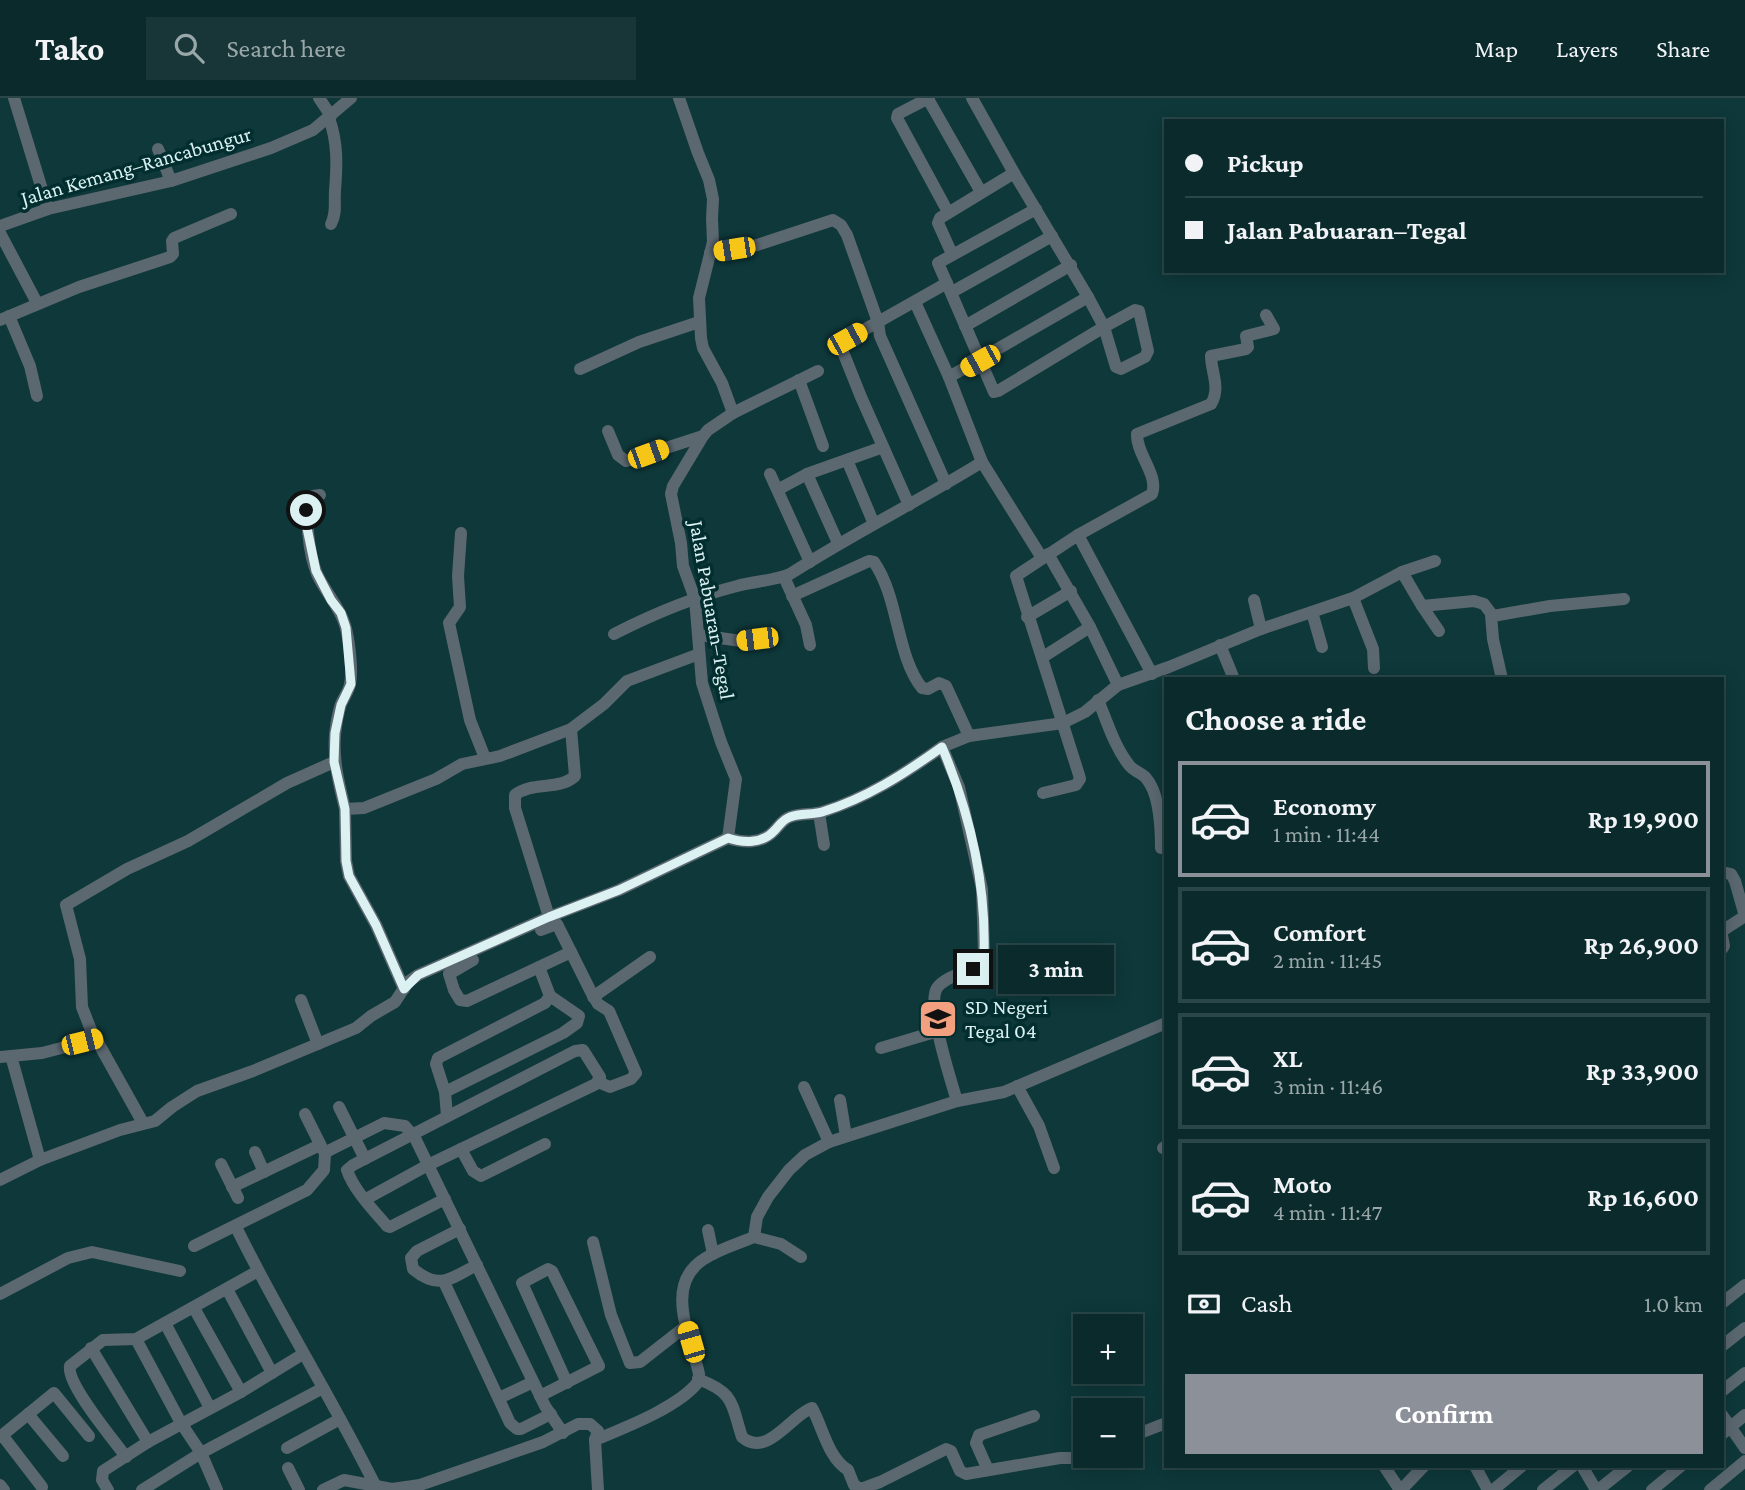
<!DOCTYPE html>
<meta charset="utf-8">
<style>
:root{--surface:#0a2a2c;--page:#183638;--text:#f1f3f6;--muted:#99a7a9;--line:#2a4648;--accent:#8c9099}
body{margin:0;font-family:"Crimson Pro",serif;background:var(--page);color:var(--text);height:100vh;display:flex;flex-direction:column;font-size:26px;white-space:nowrap}
*{box-sizing:border-box;margin:0}
p{font-size:23px;color:var(--muted)}
.icon{flex:none;width:38px;height:38px;fill:none;stroke:currentColor;stroke-width:2;stroke-linecap:round;stroke-linejoin:round}
.map{position:relative;flex:1;overflow:hidden}
.details{position:absolute;left:1164px;top:579px;width:560px;height:791px;display:flex;flex-direction:column;background:var(--surface);border-radius:0px;box-shadow:0 4px 18px #0003,0 0 0 2px var(--line)}
.details>*{flex:none}
.banner{position:absolute;left:1164px;top:21px;width:560px;height:154px;border-radius:0px;box-shadow:0 4px 18px #0003,0 0 0 2px var(--line);display:grid;align-content:center;height:154px;padding:0 21px;background:var(--surface)}
.buttons{position:absolute;left:1073px;top:1216px;display:grid;gap:14px}
.buttons a{display:grid;place-items:center;width:70px;height:70px;border-radius:0px;background:var(--surface);box-shadow:0 4px 18px #0003,0 0 0 2px var(--line);font-size:35px}
.end{position:absolute;width:32px;height:32px;margin:-16px;border:9px solid #dbf1f2;background:#111;box-shadow:0 0 0 4px #111}
.from{border-radius:50%}
.bubble{position:absolute;height:49px;border-radius:0px;background:var(--surface);box-shadow:0 4px 18px #0003,0 0 0 2px var(--line);font-size:23px;font-weight:700;line-height:49px;text-align:center}
.car{position:absolute;width:21px;height:42px;margin:-21px -10px;border-radius:9px;box-shadow:0 0 5px 2px #0007;background:linear-gradient(#f5c518 24%,#345 0 40%,#f5c518 0 76%,#345 0 86%,#f5c518 0)}
.banner b{display:flex;align-items:center;gap:24px;height:66px;font-size:26px}
.banner b+b{border-top:2px solid var(--line)}
.banner i{width:18px;height:18px;background:var(--text)}
ul{padding:0;list-style:none}
li{display:flex;align-items:center;gap:21px;height:116px;margin:0 14px 10px;padding:0 7px;border:4px solid var(--line);border-radius:0px}
li div{flex:1}
li b{display:block;font-size:26px}
li em{font-style:normal;font-weight:700}
li.on{border-color:var(--accent)}
li>.icon{width:63px;height:63px;stroke-width:1.5}
h2{padding:0 21px;font-size:32px;line-height:84px}
.pay{display:flex;align-items:center;gap:18px;height:77px;padding:0 21px;font-size:26px}
.pay p{margin-inline-start:auto}
.cta{display:flex;gap:14px;margin-top:auto;padding:14px 21px}
.cta a{flex:1;height:80px;border-radius:0px;background:var(--accent);color:#fff;font-size:28px;font-weight:700;line-height:80px;text-align:center}
header{display:flex;align-items:center;gap:42px;box-sizing:border-box;height:98px;padding:0 35px;background:var(--surface);border-bottom:2px solid var(--line)}
header strong{font-size:33px}
nav{display:flex;gap:38px;margin-inline-start:auto;font-size:24px}
.search{width:490px;height:63px;background:var(--page);display:flex;align-items:center;gap:18px;box-sizing:border-box;padding:0 24px;border-radius:0px;color:var(--muted);font-size:26px}
.map>svg:first-child{display:block}
</style>
<header>
<strong>Tako</strong>
<div class="search"><svg class="icon" aria-label="search" viewBox="0 0 24 24"><circle cx="10" cy="10" r="6"/><path d="M15 15l6 6"/></svg>Search here</div>
<nav><a>Map</a><a>Layers</a><a>Share</a></nav>
</header>
<div class="map">
<svg width="1745" height="1392" viewBox="0 0 1745 1392">
<rect width="100%" height="100%" fill="#0e383a"/>
<g fill="none" stroke-linecap="round" stroke-linejoin="round">
<g stroke="#5b6870" stroke-width="12">
<polyline points="14,0 48,111"/>
<polyline points="319,0 331,18"/>
<polyline points="929,0 898,16 897,20 948,114"/>
<polyline points="972,0 1014,75 1088,199 1104,229 1116,269 1121,271 1145,259 1148,253 1139,213 1135,212 1104,229 998,293 994,294 938,165 1036,111"/>
<polyline points="928,1 981,94"/>
<path d="M329,20C338,45 337,67 335,93C334,105 337,115 331,126"/>
<polyline points="158,51 171,83"/>
<polyline points="0,128 48,111 171,83 271,50 313,32 351,0"/>
<polyline points="0,135 37,205"/>
<polyline points="710,155 757,147 833,122 841,127 847,137 878,224 947,185"/>
<polyline points="952,156 938,125 940,120 1014,75"/>
<polyline points="952,194 1052,138"/>
<polyline points="915,204 949,279 982,364 1042,460"/>
<polyline points="9,218 30,268 37,298"/>
<polyline points="0,222 79,189 170,159 173,156 172,143 174,140 231,116"/>
<polyline points="965,228 1071,167"/>
<polyline points="580,271 639,244 699,224"/>
<polyline points="949,279 1088,199"/>
<polyline points="799,282 823,348"/>
<polyline points="733,315 818,273"/>
<polyline points="608,333 618,357 626,363 703,338"/>
<polyline points="847,362 874,426"/>
<polyline points="770,376 810,464"/>
<polyline points="807,376 838,445"/>
<polyline points="779,391 807,376 883,349"/>
<path d="M320,397L313,398C302,413 310,459 317,476C325,494 340,509 345,527C349,540 353,573 350,586C349,593 344,599 341,606C338,615 336,627 335,637C333,663 339,686 345,711L364,710L436,681L462,666L500,658L571,631L604,606L627,583L699,556"/>
<polyline points="909,407 861,299 843,254 842,248 847,241 878,224 880,238 946,386"/>
<polyline points="461,435 458,478 460,509 449,525 470,622 485,660"/>
<polyline points="1078,437 1152,576"/>
<polyline points="1048,456 1090,529 1118,587"/>
<polyline points="1402,474 1422,508 1474,503 1484,506 1493,518 1550,508 1624,501"/>
<polyline points="784,479 806,527 810,547"/>
<path d="M792,498L869,463L874,464C899,500 896,557 922,590L928,591L939,585L946,588L969,638"/>
<polyline points="1353,500 1373,551 1374,570"/>
<polyline points="1254,502 1261,531"/>
<polyline points="1422,508 1439,533"/>
<polyline points="1312,514 1322,549"/>
<polyline points="1491,517 1493,541 1502,581"/>
<polyline points="1027,519 1071,493"/>
<path d="M614,536C653,516 694,499 737,488C754,483 774,483 790,476C852,436 919,403 982,364"/>
<polyline points="699,537 741,543 772,540"/>
<polyline points="1220,547 1234,581"/>
<polyline points="1043,559 1090,529"/>
<path d="M1098,602C1107,623 1114,648 1129,667C1133,673 1142,675 1146,680C1160,696 1161,731 1161,750"/>
<polyline points="942,649 969,638 1063,625 1085,614 1118,587 1169,569 1261,531 1353,500 1402,474 1435,463"/>
<path d="M1043,695L1076,687L1080,681L1079,677L1016,478L1078,437L1152,396C1159,377 1136,356 1137,336L1211,306C1221,290 1211,274 1211,258L1246,251L1248,249L1246,238L1274,231L1266,217"/>
<polyline points="345,711 346,763 349,778 376,827 404,891"/>
<polyline points="819,715 824,747"/>
<polyline points="1722,774 1731,776 1735,783 1745,818"/>
<path d="M549,819L515,710V697C532,683 559,693 575,678L571,631"/>
<polyline points="541,832 557,826 591,894 598,906 609,913 636,975 631,981 610,989 598,984"/>
<polyline points="1722,833 1745,818"/>
<polyline points="1722,837 1724,848 1722,851"/>
<polyline points="473,862 449,876 454,892 460,902 467,903 571,854"/>
<polyline points="593,899 650,859"/>
<polyline points="301,902 318,946"/>
<polyline points="881,950 938,933"/>
<polyline points="11,958 40,1062"/>
<polyline points="0,959 42,955 96,941"/>
<polyline points="1017,988 1039,1028 1054,1070"/>
<polyline points="804,989 829,1044"/>
<polyline points="445,994 563,935 577,925 579,918 550,898"/>
<polyline points="840,1002 846,1038"/>
<polyline points="957,1003 1004,994 1166,925"/>
<polyline points="339,1009 365,1061"/>
<polyline points="305,1016 323,1052"/>
<polyline points="447,1018 445,994 436,966 438,960 545,905 550,898 539,869"/>
<polyline points="143,1025 91,932 82,909 80,861 66,807 127,771 188,743 287,685 334,664"/>
<polyline points="1163,1050 1166,1048"/>
<polyline points="461,1051 473,1073 481,1078 545,1046"/>
<polyline points="255,1054 264,1074"/>
<polyline points="221,1066 238,1100"/>
<polyline points="0,1082 40,1062 120,1032 155,1023 172,1009 197,993 253,973 356,930 371,918 395,904 408,884 418,877 549,819 619,792 728,740"/>
<polyline points="232,1089 320,1047"/>
<path d="M366,1101L428,1067L596,986L600,979L583,952L575,953L353,1067L347,1072C353,1091 374,1113 387,1128L390,1129L445,1101"/>
<path d="M236,1129C279,1217 332,1300 376,1389L375,1392"/>
<path d="M460,1131L417,1153L411,1160L413,1171C440,1193 451,1180 477,1167"/>
<polyline points="708,1132 713,1156"/>
<polyline points="754,1139 781,1146 801,1159"/>
<polyline points="593,1144 611,1217 630,1265 640,1264 686,1228"/>
<polyline points="194,1148 307,1092 324,1072 325,1056 328,1053 384,1025 405,1028 415,1040 545,1308 563,1335"/>
<polyline points="444,1184 510,1325 517,1331 521,1331 551,1316"/>
<polyline points="227,1191 272,1275"/>
<polyline points="0,1196 68,1160 92,1154 180,1173"/>
<polyline points="1722,1205 1745,1187"/>
<polyline points="194,1210 241,1294"/>
<polyline points="165,1225 210,1310"/>
<polyline points="136,1241 181,1325 201,1355 217,1392"/>
<polyline points="1722,1248 1745,1230"/>
<polyline points="91,1250 148,1344"/>
<path d="M698,1281C735,1295 731,1305 742,1339C767,1361 792,1316 812,1310C823,1330 828,1360 848,1372L854,1387L861,1391L880,1384L946,1351L951,1353L960,1373L966,1376L1060,1360H1075L1085,1356"/>
<polyline points="1722,1293 1745,1275"/>
<polyline points="540,1298 595,1270 599,1268 552,1173 548,1171 522,1185 567,1285"/>
<polyline points="499,1300 533,1284"/>
<polyline points="28,1316 63,1358"/>
<polyline points="1722,1317 1745,1350"/>
<polyline points="1722,1336 1745,1317"/>
<polyline points="2,1337 42,1389"/>
<polyline points="0,1339 54,1295 89,1338"/>
<polyline points="1130,1339 1166,1325"/>
<polyline points="287,1350 340,1321"/>
<path d="M126,1359C114,1342 66,1286 70,1268L103,1242L136,1241L258,1173"/>
<polyline points="1384,1368 1400,1392"/>
<polyline points="1475,1368 1488,1392"/>
<polyline points="1582,1368 1596,1392"/>
<polyline points="288,1370 299,1392"/>
<polyline points="988,1372 976,1345 979,1337 1034,1318"/>
<polyline points="0,1387 4,1392"/>
<polyline points="108,1392 102,1382 103,1373 148,1344 241,1294 303,1256"/>
<polyline points="142,1392 201,1355 323,1290"/>
<polyline points="323,1392 344,1382 392,1391 420,1387 543,1344 578,1326 590,1326 598,1333 595,1342"/>
<path d="M598,1392L595,1342C624,1330 679,1309 698,1284L699,1276C691,1239 663,1187 704,1161C719,1151 737,1146 754,1139L757,1119L768,1099L789,1072L805,1057L829,1044L957,1003C951,982 926,908 937,890C945,878 968,874 979,866L984,855L982,791L959,689L942,649C904,676 867,700 822,714C812,717 800,715 790,719C783,721 779,728 774,733C762,746 743,745 728,740L736,681L721,644L702,585L695,501L683,468L681,445L671,396L673,388L703,338L708,332L733,315L722,285L703,250L701,240L699,200L713,144L712,121L713,101L709,82L698,55L679,0"/>
<polyline points="1401,1392 1424,1368"/>
<polyline points="1493,1392 1522,1368"/>
<polyline points="1543,1392 1573,1368"/>
<polyline points="1598,1392 1628,1368"/>
<polyline points="1652,1392 1681,1368"/>
<polyline points="1710,1392 1745,1363"/>
</g>
</g>
<g fill="none" stroke-linecap="round" stroke-linejoin="round">
<path stroke="#dbf1f2" stroke-width="9" d="M306,412L307,430L316,473L331,502L341,515L346,530L351,586L341,607L335,635L334,664L345,711L346,763L349,778L376,827L404,891L418,877L549,819L619,792L728,740C743,745 762,746 774,733C779,728 783,721 790,719C800,715 812,717 822,714C867,700 904,676 942,649C969,713 986,785 984,855L983,862L973,871"/>
</g>
<defs>
<g id="school-square" transform="scale(2.0125)"><rect x="-9" y="-9" width="18" height="18" rx="4" fill="#f2a07f" stroke="#022e30"/><path d="M0-5L7-2L0 1L-7-2ZM-4 1L0 2.5L4 1V4Q0 6-4 4Z" fill="#111"/></g>
</defs>
<g fill-rule="evenodd">
<use href="#school-square" x="938" y="921"/>
</g>
<g text-anchor="middle" stroke-width="7" stroke-linejoin="round" paint-order="stroke">
<g font-size="21" fill="#dbf1f2" stroke="#022e30">
<text transform="translate(136 68) rotate(-16)" y="7">Jalan Kemang–Rancabungur</text>
<text transform="translate(712 512) rotate(80)" y="7">Jalan Pabuaran–Tegal</text>
</g>
<g font-size="21" fill="#dbf1f2" stroke="#022e30" text-anchor="start">
<text x="965" y="916">SD Negeri<tspan x="965" dy="24">Tegal 04</tspan></text>
</g>
</g>
</svg>
<div class="buttons">
<a>+</a>
<a>−</a>
</div>
<i class="end from" style="left:306px;top:412px"></i>
<i class="end" style="left:973px;top:871px"></i>
<div class="bubble" style="left:998px;top:847px;width:116px">3 min</div>
<i class="car" style="left:734px;top:151px;rotate:261deg"></i>
<i class="car" style="left:847px;top:241px;rotate:61deg"></i>
<i class="car" style="left:980px;top:263px;rotate:241deg"></i>
<i class="car" style="left:648px;top:356px;rotate:70deg"></i>
<i class="car" style="left:757px;top:541px;rotate:263deg"></i>
<i class="car" style="left:82px;top:944px;rotate:76deg"></i>
<i class="car" style="left:691px;top:1244px;rotate:344deg"></i>
<div class="banner">
<b><i class="from"></i>Pickup</b>
<b><i></i>Jalan Pabuaran–Tegal</b>
</div>
<section class="details">
<h2>Choose a ride</h2>
<ul>
<li class="on"><svg class="icon" aria-label="car" viewBox="0 0 24 24"><path d="M5 17H2v-5l4-1 3-4h7l3 4 3 1v5h-3M9 17h6M6 11h13"/><circle cx="7" cy="17" r="2"/><circle cx="17" cy="17" r="2"/></svg><div><b>Economy</b><p>1 min · 11:44</p></div><em>Rp 19,900</em></li>
<li><svg class="icon" aria-label="car" viewBox="0 0 24 24"><path d="M5 17H2v-5l4-1 3-4h7l3 4 3 1v5h-3M9 17h6M6 11h13"/><circle cx="7" cy="17" r="2"/><circle cx="17" cy="17" r="2"/></svg><div><b>Comfort</b><p>2 min · 11:45</p></div><em>Rp 26,900</em></li>
<li><svg class="icon" aria-label="car" viewBox="0 0 24 24"><path d="M5 17H2v-5l4-1 3-4h7l3 4 3 1v5h-3M9 17h6M6 11h13"/><circle cx="7" cy="17" r="2"/><circle cx="17" cy="17" r="2"/></svg><div><b>XL</b><p>3 min · 11:46</p></div><em>Rp 33,900</em></li>
<li><svg class="icon" aria-label="car" viewBox="0 0 24 24"><path d="M5 17H2v-5l4-1 3-4h7l3 4 3 1v5h-3M9 17h6M6 11h13"/><circle cx="7" cy="17" r="2"/><circle cx="17" cy="17" r="2"/></svg><div><b>Moto</b><p>4 min · 11:47</p></div><em>Rp 16,600</em></li>
</ul>
<div class="pay"><svg class="icon" aria-label="cash" viewBox="0 0 24 24"><path d="M3 7h18v10H3z"/><circle cx="12" cy="12" r="2"/></svg>Cash<p>1.0 km</p></div>
<div class="cta"><a>Confirm</a></div>
</section>
</div>
